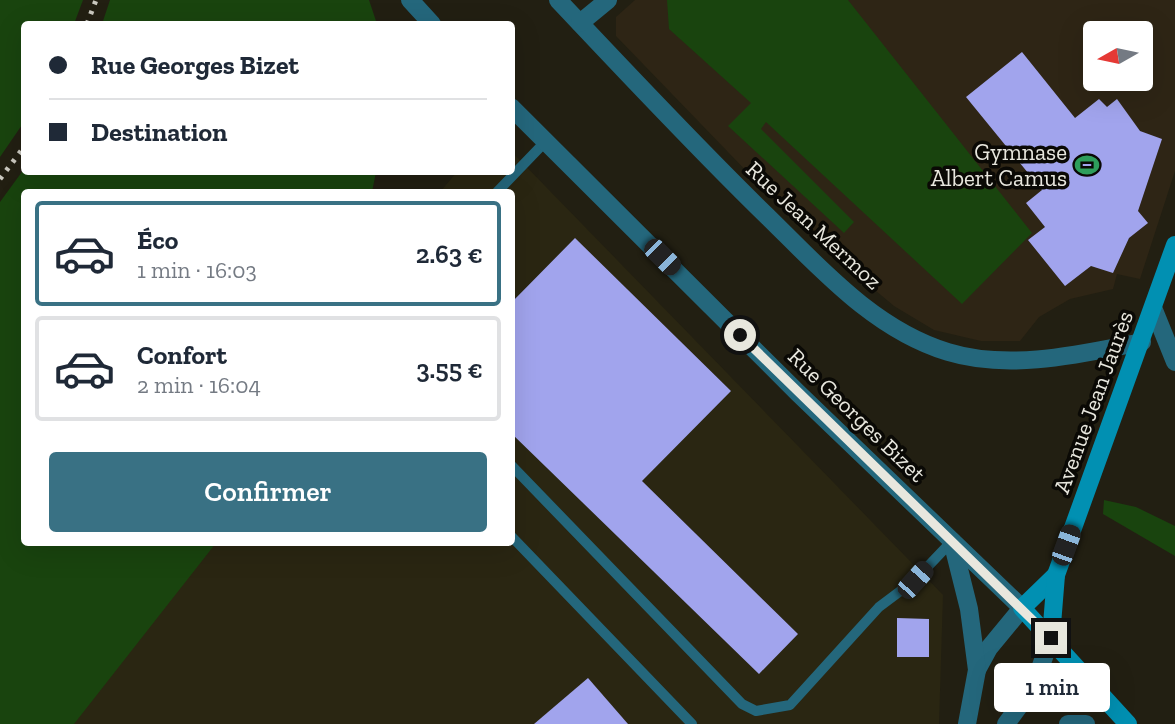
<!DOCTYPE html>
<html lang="fr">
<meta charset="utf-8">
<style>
:root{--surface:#fff;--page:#f2f2f3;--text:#1f2937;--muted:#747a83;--line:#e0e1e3;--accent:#397184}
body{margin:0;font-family:"Zilla Slab",serif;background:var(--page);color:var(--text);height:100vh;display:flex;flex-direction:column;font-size:26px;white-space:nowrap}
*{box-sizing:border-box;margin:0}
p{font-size:23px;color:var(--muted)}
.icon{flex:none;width:38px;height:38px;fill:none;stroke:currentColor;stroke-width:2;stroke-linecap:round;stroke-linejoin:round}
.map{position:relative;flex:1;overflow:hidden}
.side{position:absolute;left:21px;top:189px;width:494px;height:357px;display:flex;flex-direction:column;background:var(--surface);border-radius:7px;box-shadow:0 7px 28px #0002}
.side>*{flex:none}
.hud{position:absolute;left:21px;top:21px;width:494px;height:154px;border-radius:7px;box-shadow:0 7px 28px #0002;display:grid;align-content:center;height:154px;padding:0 28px;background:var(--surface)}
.needle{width:46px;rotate:261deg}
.tools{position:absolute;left:1083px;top:21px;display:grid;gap:14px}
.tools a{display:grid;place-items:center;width:70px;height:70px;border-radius:7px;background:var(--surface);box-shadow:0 7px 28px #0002;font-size:35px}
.end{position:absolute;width:32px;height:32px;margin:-16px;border:9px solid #e8e7de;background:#111;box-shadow:0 0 0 4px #111}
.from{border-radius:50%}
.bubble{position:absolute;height:49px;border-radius:7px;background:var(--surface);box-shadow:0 7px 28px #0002;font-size:23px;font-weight:600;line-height:49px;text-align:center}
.car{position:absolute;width:21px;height:42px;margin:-21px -10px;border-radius:9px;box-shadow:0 0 5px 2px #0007;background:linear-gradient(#222 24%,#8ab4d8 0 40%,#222 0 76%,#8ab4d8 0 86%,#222 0)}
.hud b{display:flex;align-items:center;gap:24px;height:66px;font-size:26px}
.hud b+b{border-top:2px solid var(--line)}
.hud i{width:18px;height:18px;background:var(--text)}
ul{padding:12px 0 0;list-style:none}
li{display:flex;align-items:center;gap:21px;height:105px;margin:0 14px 10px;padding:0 14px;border:4px solid var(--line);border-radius:7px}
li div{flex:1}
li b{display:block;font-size:26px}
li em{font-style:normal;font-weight:600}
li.selected{border-color:var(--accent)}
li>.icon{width:63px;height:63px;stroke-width:1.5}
.cta{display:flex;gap:14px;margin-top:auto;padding:14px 28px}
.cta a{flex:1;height:80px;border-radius:7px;background:var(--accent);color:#fff;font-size:28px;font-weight:600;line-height:80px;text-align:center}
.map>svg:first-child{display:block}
</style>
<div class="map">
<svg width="1175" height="724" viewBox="0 0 1175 724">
<rect width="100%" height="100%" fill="#221f12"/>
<polygon fill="#2a2612" points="511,151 943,595 939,724 0,724 0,687 131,543 511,542 511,192 440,192 457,172 511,172"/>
<path fill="#2e2515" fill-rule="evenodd" d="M635,0H1175V171L1140,279L1117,274L1113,289L1070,299L1039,317L1020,341H981L934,330L894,306L844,264L756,181L616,36V17ZM1096,33H1141V79H1096Z"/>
<g fill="#19440e">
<polygon points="0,0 83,0 74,24 24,24 24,122 0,157"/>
<polygon points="110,0 369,0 377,24 102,24"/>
<polygon points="667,0 848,0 1032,233 962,304 766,122 761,129 854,222 844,233 728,126 751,103 669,29"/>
<polygon points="24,169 24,172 376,172 372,192 24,192 24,542 216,543 74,724 0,724 0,202"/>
<polygon points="1104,500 1136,507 1175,526 1175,556 1103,514"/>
</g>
<g fill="#a1a4ed">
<polygon points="1022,52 1075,118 1099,99 1107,107 1117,99 1140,131 1162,139 1138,211 1148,223 1129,238 1113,273 1091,266 1065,286 1028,240 1045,227 1026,203 1042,190 966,97"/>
<polygon points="575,238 731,391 642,481 798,634 759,674 511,433 511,303"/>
<polygon points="897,618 929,619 929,657 897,657"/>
<polygon points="588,678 628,724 534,724"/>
</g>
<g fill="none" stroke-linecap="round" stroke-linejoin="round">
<g stroke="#24677c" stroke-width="10">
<polyline points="497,192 546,141"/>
<polyline points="511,465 742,704 756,711 790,705 879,607 915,580 952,541"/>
<polyline points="511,536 692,724"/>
</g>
<g stroke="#24677c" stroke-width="18">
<polyline points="410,0 432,24"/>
<path d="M558,0C627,73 695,146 768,217C821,269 875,330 948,352C1010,371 1081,354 1142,342"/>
<polyline points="580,23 608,0"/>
<polyline points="511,107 798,393 1022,608 989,648 977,670"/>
<polyline points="1154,310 1175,362"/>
<polyline points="952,541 969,609 977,670 967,724"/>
<polyline points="1006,724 1034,686 1051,637"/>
<polyline points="1068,724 1086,724"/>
</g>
<g stroke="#0190b2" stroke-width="18">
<polyline points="1056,575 1022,608 1128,724"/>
<polyline points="1051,637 1056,575 1175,245"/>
</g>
<g stroke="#cbc9c0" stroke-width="5" stroke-dasharray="3.5 7" stroke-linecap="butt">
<polyline points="87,24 96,0"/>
<polyline points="0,179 24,147"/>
</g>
</g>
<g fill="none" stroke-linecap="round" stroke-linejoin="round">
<polyline stroke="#e8e7de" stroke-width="9" points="740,335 1051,638"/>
</g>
<defs>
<g id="stadium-bare" transform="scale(1.89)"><path d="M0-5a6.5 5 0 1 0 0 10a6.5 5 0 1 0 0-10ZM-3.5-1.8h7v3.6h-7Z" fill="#2e9e5b" stroke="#0a0905" stroke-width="2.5" paint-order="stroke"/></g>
</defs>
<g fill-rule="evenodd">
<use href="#stadium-bare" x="1087" y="165"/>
</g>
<g text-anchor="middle" stroke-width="7" stroke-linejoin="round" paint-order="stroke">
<g font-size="23" fill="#e8e7de" stroke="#0a0905" text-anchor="end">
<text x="1067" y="160">Gymnase<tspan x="1067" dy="26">Albert Camus</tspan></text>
</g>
<g font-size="23" fill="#e8e7de" stroke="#0a0905">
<text transform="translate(814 225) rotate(43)" y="8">Rue Jean Mermoz</text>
<text transform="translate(1093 402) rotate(-70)" y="8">Avenue Jean Jaurès</text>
<text transform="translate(857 415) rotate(44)" y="8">Rue Georges Bizet</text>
</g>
</g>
</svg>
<div class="tools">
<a><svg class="needle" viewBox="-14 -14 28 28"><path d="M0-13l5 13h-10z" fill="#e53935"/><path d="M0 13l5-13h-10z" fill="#747a83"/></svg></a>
</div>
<i class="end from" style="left:740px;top:335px"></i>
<i class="end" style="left:1051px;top:638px"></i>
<div class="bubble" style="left:994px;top:663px;width:116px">1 min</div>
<i class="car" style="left:662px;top:257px;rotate:135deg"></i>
<i class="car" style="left:1066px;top:545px;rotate:20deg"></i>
<i class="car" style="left:915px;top:580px;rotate:42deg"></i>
<div class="hud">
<b><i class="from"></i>Rue Georges Bizet</b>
<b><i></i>Destination</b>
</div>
<section class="side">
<ul>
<li class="selected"><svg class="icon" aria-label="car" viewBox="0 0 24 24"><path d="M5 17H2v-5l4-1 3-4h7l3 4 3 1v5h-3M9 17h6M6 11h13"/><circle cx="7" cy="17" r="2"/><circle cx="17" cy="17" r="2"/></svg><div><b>Éco</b><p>1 min · 16:03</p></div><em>2.63 €</em></li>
<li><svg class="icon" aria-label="car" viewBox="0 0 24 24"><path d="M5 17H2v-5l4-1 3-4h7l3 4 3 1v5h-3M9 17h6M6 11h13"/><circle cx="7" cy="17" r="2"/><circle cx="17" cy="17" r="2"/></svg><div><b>Confort</b><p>2 min · 16:04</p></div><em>3.55 €</em></li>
</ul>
<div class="cta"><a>Confirmer</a></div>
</section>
</div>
